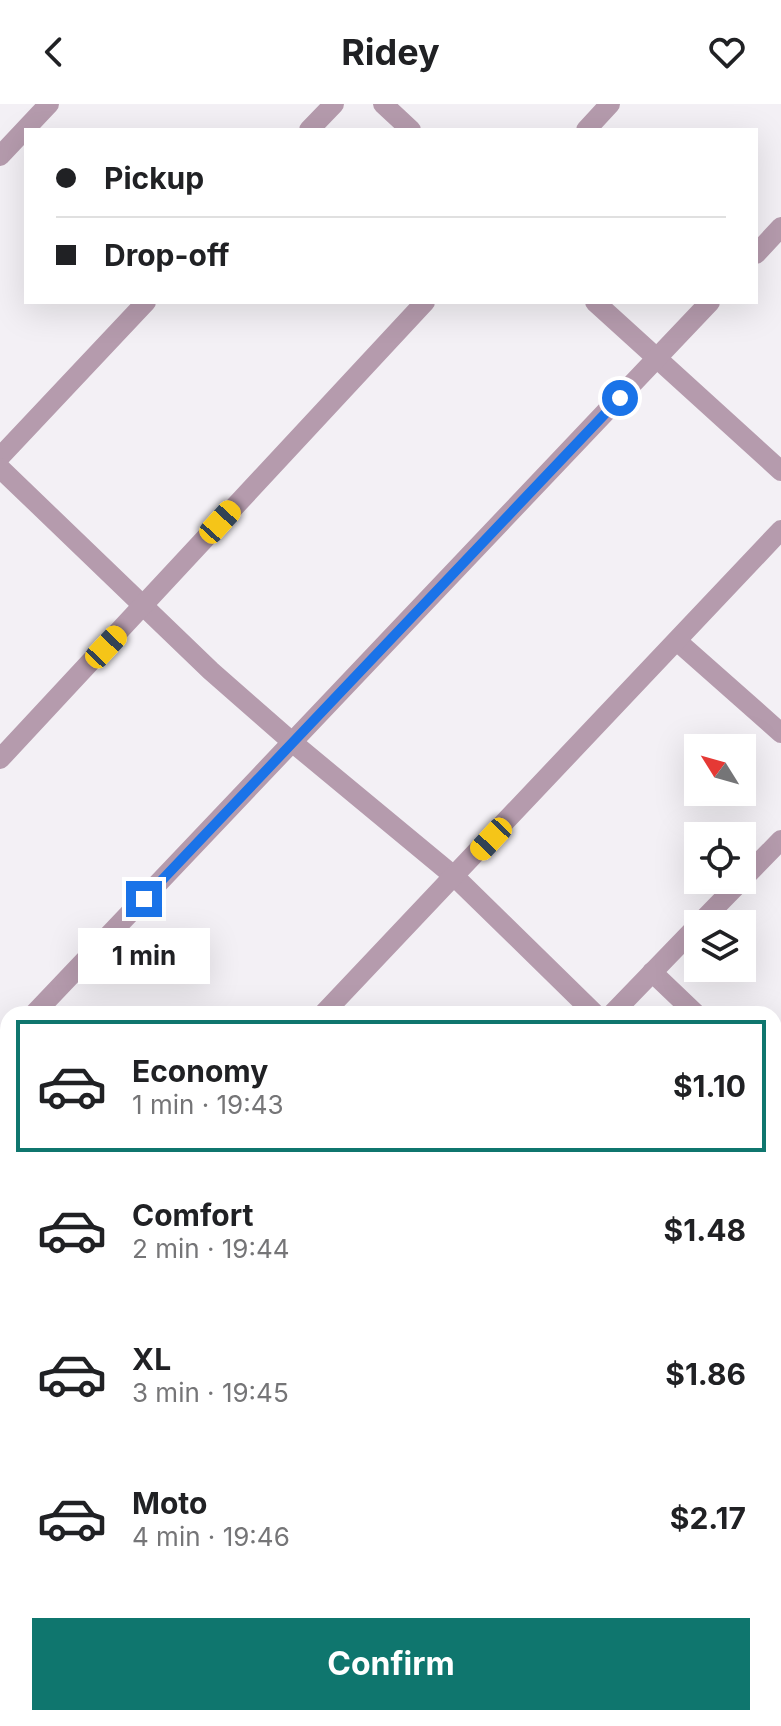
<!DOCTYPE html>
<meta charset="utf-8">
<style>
:root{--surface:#fff;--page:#f6f6f6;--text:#202124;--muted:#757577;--line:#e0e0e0;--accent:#0f766e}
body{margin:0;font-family:Inter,sans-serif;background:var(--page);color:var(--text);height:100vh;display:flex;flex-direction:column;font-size:30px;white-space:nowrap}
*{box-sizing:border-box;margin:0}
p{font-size:26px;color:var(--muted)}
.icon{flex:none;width:44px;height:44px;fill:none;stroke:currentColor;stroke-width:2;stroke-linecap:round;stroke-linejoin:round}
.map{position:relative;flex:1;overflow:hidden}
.side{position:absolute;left:0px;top:902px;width:782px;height:720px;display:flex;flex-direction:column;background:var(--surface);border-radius:24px 24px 0 0;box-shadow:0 8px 32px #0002}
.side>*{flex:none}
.guide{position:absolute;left:24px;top:24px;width:734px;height:176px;border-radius:0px;box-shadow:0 8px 32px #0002;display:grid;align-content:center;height:176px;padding:0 32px;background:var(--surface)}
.needle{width:52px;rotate:307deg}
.controls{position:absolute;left:684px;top:630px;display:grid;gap:16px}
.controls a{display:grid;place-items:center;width:72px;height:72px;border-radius:0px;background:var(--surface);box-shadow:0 8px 32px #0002;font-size:40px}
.end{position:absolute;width:36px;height:36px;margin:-18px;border:10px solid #1a73e8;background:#fff;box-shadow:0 0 0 4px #fff}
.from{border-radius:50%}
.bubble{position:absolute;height:56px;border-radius:0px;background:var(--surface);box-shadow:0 8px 32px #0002;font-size:26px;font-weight:700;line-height:56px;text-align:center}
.car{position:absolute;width:24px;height:48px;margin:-24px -12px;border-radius:10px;box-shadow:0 0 6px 2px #0007;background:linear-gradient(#f5c518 24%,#345 0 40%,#f5c518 0 76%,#345 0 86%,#f5c518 0)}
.guide b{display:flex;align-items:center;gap:28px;height:76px;font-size:30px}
.guide b+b{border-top:2px solid var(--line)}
.guide i{width:20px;height:20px;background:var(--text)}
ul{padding:14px 0 0;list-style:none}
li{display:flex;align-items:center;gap:24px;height:132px;margin:0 16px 12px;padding:0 16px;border:4px solid transparent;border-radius:0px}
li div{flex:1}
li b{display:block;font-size:30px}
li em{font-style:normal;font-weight:700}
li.current{border-color:var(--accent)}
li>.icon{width:72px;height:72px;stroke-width:1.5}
.primary-button{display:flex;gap:16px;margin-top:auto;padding:16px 32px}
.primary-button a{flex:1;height:92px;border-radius:0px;background:var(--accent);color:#fff;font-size:32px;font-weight:700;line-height:92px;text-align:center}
header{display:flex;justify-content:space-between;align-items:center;height:104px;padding:0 32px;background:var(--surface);font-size:36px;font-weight:700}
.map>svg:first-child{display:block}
</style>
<header><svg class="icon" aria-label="back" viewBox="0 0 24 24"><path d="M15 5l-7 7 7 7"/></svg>Ridey<svg class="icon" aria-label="heart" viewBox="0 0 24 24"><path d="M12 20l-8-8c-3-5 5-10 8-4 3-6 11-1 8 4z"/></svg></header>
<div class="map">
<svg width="781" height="1622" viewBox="0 0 781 1622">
<rect width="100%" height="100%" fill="#f3f0f5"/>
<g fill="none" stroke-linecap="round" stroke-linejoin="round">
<g stroke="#b59bad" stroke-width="20">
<polyline points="383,0 411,26"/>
<polyline points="309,26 334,0"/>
<polyline points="586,26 610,0"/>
<polyline points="0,52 49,0"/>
<polyline points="756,150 781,123"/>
<polyline points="595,198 781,367"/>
<polyline points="0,353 146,198"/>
<polyline points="0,364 211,567 292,638 455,773 595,910"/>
<polyline points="677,537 781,629"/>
<polyline points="0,655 425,198"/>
<polyline points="699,820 781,736"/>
<polyline points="652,868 696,910"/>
<polyline points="34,910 710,198"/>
<polyline points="323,910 781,426"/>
<polyline points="612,910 698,821"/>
<polyline points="0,948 8,939"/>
<polyline points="774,984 781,990"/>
<polyline points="774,1049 781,1041"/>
<polyline points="0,1087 8,1095"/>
<polyline points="0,1254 8,1245"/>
<polyline points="774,1355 781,1347"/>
<polyline points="0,1552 8,1540"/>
<polyline points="774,1598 781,1590"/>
<polyline points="0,1599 8,1601"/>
<polyline points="46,1614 70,1622"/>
<polyline points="225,1614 247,1622"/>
<polyline points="550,1622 555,1614"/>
<polyline points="753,1622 760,1614"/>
</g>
</g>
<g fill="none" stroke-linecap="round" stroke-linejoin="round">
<polyline stroke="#1a73e8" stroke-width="10" points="144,795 620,294"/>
</g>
</svg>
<div class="controls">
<a><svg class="needle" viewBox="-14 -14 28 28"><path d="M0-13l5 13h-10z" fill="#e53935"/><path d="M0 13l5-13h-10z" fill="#757577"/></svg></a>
<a><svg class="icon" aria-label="locate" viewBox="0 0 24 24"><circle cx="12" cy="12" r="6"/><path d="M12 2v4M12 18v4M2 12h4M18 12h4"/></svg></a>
<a><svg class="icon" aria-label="layers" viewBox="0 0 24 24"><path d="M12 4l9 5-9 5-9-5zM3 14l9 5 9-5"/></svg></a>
</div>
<i class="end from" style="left:620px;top:294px"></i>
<i class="end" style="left:144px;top:795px"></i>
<div class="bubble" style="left:78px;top:824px;width:132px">1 min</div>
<i class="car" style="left:220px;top:418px;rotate:42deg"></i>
<i class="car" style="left:106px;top:543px;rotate:43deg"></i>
<i class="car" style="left:491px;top:735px;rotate:223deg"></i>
<div class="guide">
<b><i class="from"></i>Pickup</b>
<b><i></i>Drop-off</b>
</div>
<section class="side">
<ul>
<li class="current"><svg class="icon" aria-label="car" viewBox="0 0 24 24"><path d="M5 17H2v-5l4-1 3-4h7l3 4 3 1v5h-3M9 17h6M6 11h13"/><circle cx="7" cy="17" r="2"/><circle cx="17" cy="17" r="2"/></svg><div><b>Economy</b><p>1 min · 19:43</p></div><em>$1.10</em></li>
<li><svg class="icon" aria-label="car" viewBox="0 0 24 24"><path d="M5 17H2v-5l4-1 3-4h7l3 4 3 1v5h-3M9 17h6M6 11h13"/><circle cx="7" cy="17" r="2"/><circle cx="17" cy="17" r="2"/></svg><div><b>Comfort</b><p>2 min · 19:44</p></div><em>$1.48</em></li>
<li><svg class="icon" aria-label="car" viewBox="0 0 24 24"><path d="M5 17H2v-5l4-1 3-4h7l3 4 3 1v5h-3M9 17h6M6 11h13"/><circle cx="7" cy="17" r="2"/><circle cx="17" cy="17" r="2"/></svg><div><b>XL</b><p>3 min · 19:45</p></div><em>$1.86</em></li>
<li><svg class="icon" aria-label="car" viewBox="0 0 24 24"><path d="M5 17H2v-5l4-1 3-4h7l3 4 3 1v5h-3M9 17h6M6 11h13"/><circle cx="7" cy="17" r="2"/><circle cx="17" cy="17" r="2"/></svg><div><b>Moto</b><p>4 min · 19:46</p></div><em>$2.17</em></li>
</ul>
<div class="primary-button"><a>Confirm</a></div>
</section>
</div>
